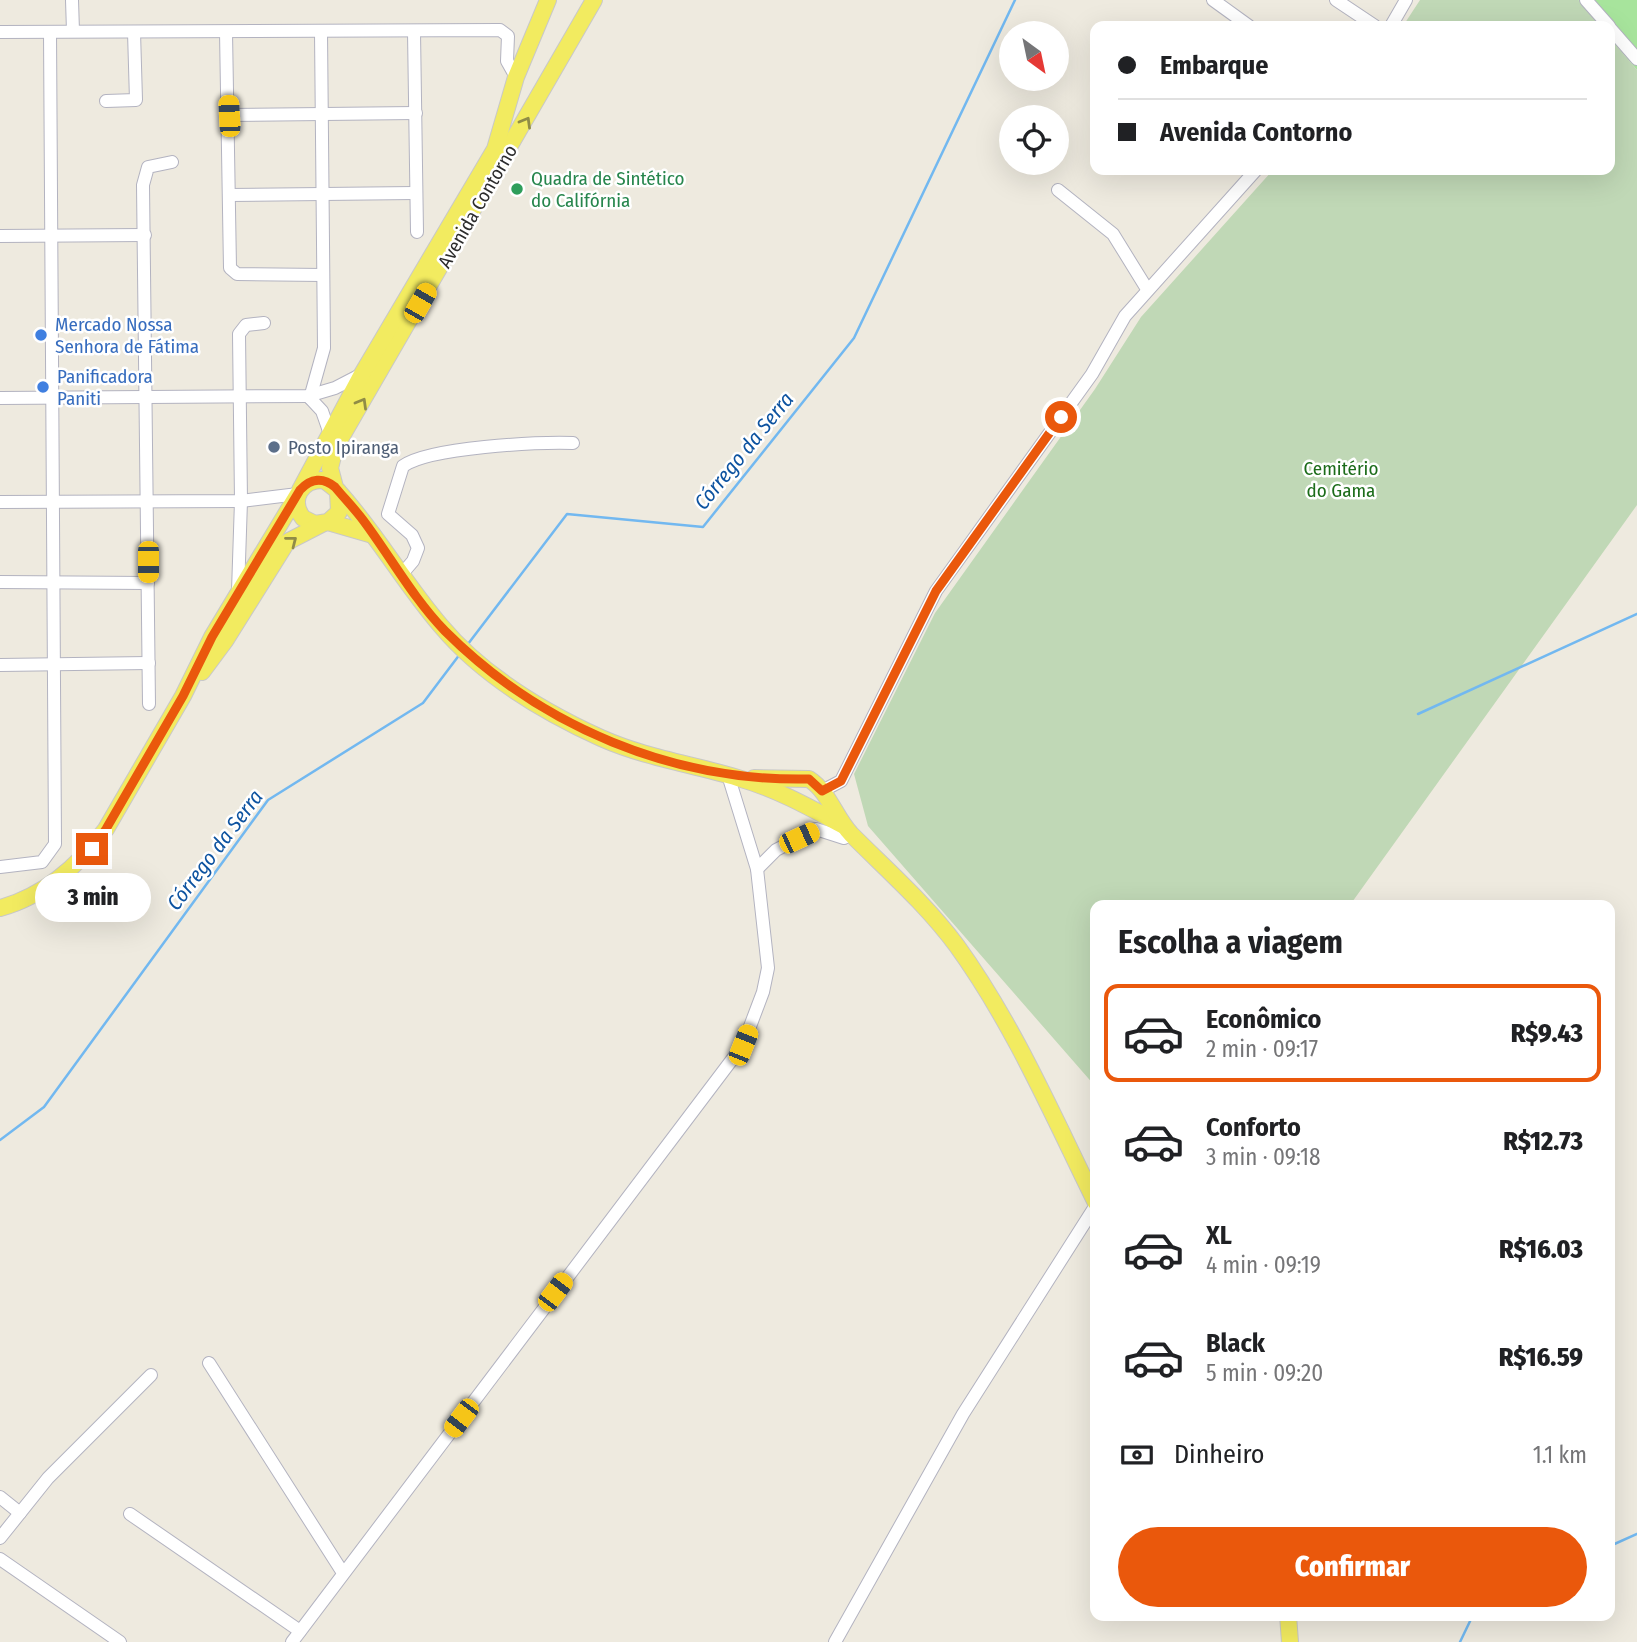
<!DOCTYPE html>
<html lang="pt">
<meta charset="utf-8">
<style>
:root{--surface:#fff;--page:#f6f6f6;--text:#202124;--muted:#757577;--line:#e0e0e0;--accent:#ea580c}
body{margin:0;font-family:"Fira Sans Condensed",sans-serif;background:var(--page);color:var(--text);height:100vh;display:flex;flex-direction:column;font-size:26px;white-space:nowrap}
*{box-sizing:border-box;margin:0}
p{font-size:23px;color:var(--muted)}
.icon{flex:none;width:38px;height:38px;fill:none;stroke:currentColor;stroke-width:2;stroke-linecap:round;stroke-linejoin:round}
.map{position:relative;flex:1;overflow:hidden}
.panel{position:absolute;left:1090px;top:900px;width:525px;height:721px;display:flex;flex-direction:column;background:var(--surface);border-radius:14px;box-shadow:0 7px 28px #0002}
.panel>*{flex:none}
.banner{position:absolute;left:1090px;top:21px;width:525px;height:154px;border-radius:14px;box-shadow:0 7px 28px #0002;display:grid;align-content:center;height:154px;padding:0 28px;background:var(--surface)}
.needle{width:46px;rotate:147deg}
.tools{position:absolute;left:999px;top:21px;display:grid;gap:14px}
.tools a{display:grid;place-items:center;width:70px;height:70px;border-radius:50%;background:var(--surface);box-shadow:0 7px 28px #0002;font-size:35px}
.end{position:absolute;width:32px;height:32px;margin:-16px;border:9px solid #ea580c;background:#fff;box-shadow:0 0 0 4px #fff}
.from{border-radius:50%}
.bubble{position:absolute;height:49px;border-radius:24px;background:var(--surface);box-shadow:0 7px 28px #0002;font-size:23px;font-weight:800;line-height:49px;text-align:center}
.car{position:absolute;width:21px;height:42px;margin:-21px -10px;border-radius:9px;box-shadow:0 0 5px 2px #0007;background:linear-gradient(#f5c518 24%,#345 0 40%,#f5c518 0 76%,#345 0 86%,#f5c518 0)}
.banner b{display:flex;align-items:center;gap:24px;height:66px;font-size:26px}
.banner b+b{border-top:2px solid var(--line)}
.banner i{width:18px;height:18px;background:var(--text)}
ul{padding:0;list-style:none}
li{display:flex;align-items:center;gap:21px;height:98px;margin:0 14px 10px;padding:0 14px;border:4px solid transparent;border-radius:14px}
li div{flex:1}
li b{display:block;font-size:26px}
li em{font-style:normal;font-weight:800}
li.selected{border-color:var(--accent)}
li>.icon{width:63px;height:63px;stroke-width:1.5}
h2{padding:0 28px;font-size:32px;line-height:84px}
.pay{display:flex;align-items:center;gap:18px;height:77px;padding:0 28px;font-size:26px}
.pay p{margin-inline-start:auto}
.cta{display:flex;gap:14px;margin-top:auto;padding:14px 28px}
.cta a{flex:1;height:80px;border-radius:42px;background:var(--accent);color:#fff;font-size:28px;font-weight:800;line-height:80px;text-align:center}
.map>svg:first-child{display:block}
</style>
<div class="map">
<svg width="1637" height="1642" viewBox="0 0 1637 1642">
<rect width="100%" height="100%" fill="#eeeadf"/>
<polygon fill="#a7e49c" points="1578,0 1637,0 1637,70 1610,38 1610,26 1600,26"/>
<g fill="#c0d8b6">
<polygon points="1420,0 1578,0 1600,26 1403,26"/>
<polygon points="1610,38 1637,70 1637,505 1350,905 1096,905 1095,1086 868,826 854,774 935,613 1095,389 1141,317 1273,170 1610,170"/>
</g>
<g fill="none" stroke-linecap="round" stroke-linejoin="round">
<g stroke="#72b8f0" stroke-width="2.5">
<polyline points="468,644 567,514 703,527 854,338 1015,0"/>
<polyline points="1418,714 1637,614"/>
<polyline points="0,1140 44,1107 268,800 423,703 460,654"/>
<polyline points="1610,1546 1637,1534"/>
<polyline points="1460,1642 1473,1615"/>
</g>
<g stroke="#b3b3c0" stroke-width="14">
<g id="minor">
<polyline points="72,0 73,31"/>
<polyline points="1213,0 1249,26"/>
<polyline points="1336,0 1375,26"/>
<polyline points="1586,0 1609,26"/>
<polyline points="1391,26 1406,0"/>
<polyline points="1610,28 1637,59"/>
<polyline points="0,32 500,30 508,36 507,61 516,77"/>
<polyline points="226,32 230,268 237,274 323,275"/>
<polyline points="414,32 417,232"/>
<polyline points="106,101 136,100 134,32"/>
<polyline points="229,115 416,113"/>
<polyline points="1058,190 1113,234 1147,289"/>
<polyline points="229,195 415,193"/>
<polyline points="0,236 145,235"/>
<polyline points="308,396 322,411 329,431"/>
<polyline points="0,398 308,396 335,388 362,374"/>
<polyline points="310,398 324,348 321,32"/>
<polyline points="0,502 241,501 298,494"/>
<path d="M401,575L413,561L418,548L412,535L388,514L403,466C430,447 537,442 573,443"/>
<polyline points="0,582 148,583"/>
<polyline points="238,591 241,501 239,334 246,325 264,323"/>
<polyline points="0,665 149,663"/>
<polyline points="149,704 143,185 148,167 172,162"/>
<polyline points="822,791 841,781 936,591 1092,374 1125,316 1256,170"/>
<polyline points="0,867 42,862 55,844 50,32"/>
<polyline points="757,869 776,850 816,829 844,838 851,833"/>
<polyline points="209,1363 343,1573"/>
<polyline points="0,1497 20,1513"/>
<polyline points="130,1514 300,1631"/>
<polyline points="0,1538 48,1478 151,1375"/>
<polyline points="0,1559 120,1642"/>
<polyline points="292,1642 743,1045 763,992 768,968 757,869 728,775"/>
<polyline points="835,1642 963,1414 1096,1205"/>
</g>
</g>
<g stroke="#c8c8c8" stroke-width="18">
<g id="major">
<polyline points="335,487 330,468 335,448 594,0"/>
<polyline points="300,490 362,374 495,149 516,77 548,0"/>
<path d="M338,491C376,533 404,583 441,626C482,675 544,712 601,738C646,758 692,764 738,778C777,789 809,807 844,826"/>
<path d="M328,522L339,512L338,491L324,480C301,479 289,500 303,518L315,524L328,522L373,535"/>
<polyline points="202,672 225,641 287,542 322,524"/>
<path d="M754,778L809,779C829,792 835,817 851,834C887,870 926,904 957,946C1014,1025 1053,1116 1096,1203"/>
<path d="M0,908C44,896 80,864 106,829L183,696L212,637L298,494"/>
<polyline points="1288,1615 1290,1642"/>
</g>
</g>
<use href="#minor" stroke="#fff" stroke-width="12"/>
<use href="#major" stroke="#f2eb60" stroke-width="16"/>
</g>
<defs><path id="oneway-chevron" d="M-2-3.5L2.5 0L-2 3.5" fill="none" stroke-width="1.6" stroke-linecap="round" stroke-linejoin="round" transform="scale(1.75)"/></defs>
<g stroke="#908c46">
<use href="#oneway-chevron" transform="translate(526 122) rotate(-60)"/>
<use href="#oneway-chevron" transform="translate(362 403) rotate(-60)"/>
<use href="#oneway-chevron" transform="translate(292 541) rotate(-38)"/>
</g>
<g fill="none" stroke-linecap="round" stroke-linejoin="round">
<path stroke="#ea580c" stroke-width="9" d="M92,849L106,829L183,696L212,637L300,490C311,478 323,477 335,487C344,498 354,508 363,520C390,556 413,598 445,631C541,727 674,782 809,779L822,791L841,781L936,591L1061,417"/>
</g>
<circle fill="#2e9e5b" stroke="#fff" stroke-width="2.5" cx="517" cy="189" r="7"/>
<g fill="#3f7fe0" stroke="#fff" stroke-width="2.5">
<circle cx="41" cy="335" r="7"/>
<circle cx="43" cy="387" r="7"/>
</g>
<circle fill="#5c6f8a" stroke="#fff" stroke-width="2.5" cx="274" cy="447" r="7"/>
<g text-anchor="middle" stroke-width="5" stroke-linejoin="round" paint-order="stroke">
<g font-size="19" fill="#27864d" stroke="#fff" text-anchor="start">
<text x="531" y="185">Quadra de Sintético<tspan x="531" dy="22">do Califórnia</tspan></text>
</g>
<g font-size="19" fill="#2d2d2d" stroke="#fff">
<text transform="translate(477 206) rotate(-60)" y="7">Avenida Contorno</text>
</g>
<g font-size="19" fill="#366cbe" stroke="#fff" text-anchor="start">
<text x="55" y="331">Mercado Nossa<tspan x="55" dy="22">Senhora de Fátima</tspan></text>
<text x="57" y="383">Panificadora<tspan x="57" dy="22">Paniti</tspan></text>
</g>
<g font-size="19" fill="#4e5e75" stroke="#fff" text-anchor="start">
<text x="288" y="454">Posto Ipiranga</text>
</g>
<g font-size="19" fill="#1c6c1a" stroke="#fff">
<text x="1341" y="475">Cemitério<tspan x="1341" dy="22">do Gama</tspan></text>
</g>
<g font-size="21" font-style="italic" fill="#0d53a0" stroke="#fff">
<text transform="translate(744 451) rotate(-51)" y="7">Córrego da Serra</text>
<text transform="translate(215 850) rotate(-53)" y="7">Córrego da Serra</text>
</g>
</g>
</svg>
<div class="tools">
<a><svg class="needle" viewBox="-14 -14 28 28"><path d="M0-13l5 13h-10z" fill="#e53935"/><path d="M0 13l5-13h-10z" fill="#757577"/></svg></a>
<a><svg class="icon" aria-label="locate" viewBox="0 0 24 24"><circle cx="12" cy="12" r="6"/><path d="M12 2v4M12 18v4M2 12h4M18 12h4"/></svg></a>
</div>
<i class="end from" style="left:1061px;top:417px"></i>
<i class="end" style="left:92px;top:849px"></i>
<div class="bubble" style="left:35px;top:873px;width:116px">3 min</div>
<i class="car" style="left:229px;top:116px;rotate:357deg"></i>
<i class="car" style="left:420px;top:303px;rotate:30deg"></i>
<i class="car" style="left:148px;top:562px;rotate:180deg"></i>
<i class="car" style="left:799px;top:838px;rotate:65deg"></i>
<i class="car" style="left:743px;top:1045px;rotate:22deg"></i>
<i class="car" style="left:555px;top:1292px;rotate:37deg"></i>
<i class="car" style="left:461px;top:1418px;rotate:217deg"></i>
<div class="banner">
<b><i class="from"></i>Embarque</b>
<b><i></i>Avenida Contorno</b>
</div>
<section class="panel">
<h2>Escolha a viagem</h2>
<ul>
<li class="selected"><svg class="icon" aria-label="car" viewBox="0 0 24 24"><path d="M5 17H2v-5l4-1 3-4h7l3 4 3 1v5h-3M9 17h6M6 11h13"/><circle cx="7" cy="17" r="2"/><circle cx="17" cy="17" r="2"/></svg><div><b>Econômico</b><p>2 min · 09:17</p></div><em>R$9.43</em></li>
<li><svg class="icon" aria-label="car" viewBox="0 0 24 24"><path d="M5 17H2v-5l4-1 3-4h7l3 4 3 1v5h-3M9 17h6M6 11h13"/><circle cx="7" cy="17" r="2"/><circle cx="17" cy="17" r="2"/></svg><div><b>Conforto</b><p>3 min · 09:18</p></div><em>R$12.73</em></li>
<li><svg class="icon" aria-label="car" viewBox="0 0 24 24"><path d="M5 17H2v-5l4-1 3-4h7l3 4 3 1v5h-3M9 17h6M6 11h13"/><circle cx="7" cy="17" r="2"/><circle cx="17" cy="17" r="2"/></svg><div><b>XL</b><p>4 min · 09:19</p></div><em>R$16.03</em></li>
<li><svg class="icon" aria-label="car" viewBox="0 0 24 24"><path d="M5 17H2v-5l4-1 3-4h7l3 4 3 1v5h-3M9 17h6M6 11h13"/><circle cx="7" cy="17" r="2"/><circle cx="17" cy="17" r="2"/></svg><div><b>Black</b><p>5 min · 09:20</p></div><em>R$16.59</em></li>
</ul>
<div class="pay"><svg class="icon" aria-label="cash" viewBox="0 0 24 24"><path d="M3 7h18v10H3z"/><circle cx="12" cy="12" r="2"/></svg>Dinheiro<p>1.1 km</p></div>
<div class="cta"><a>Confirmar</a></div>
</section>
</div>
